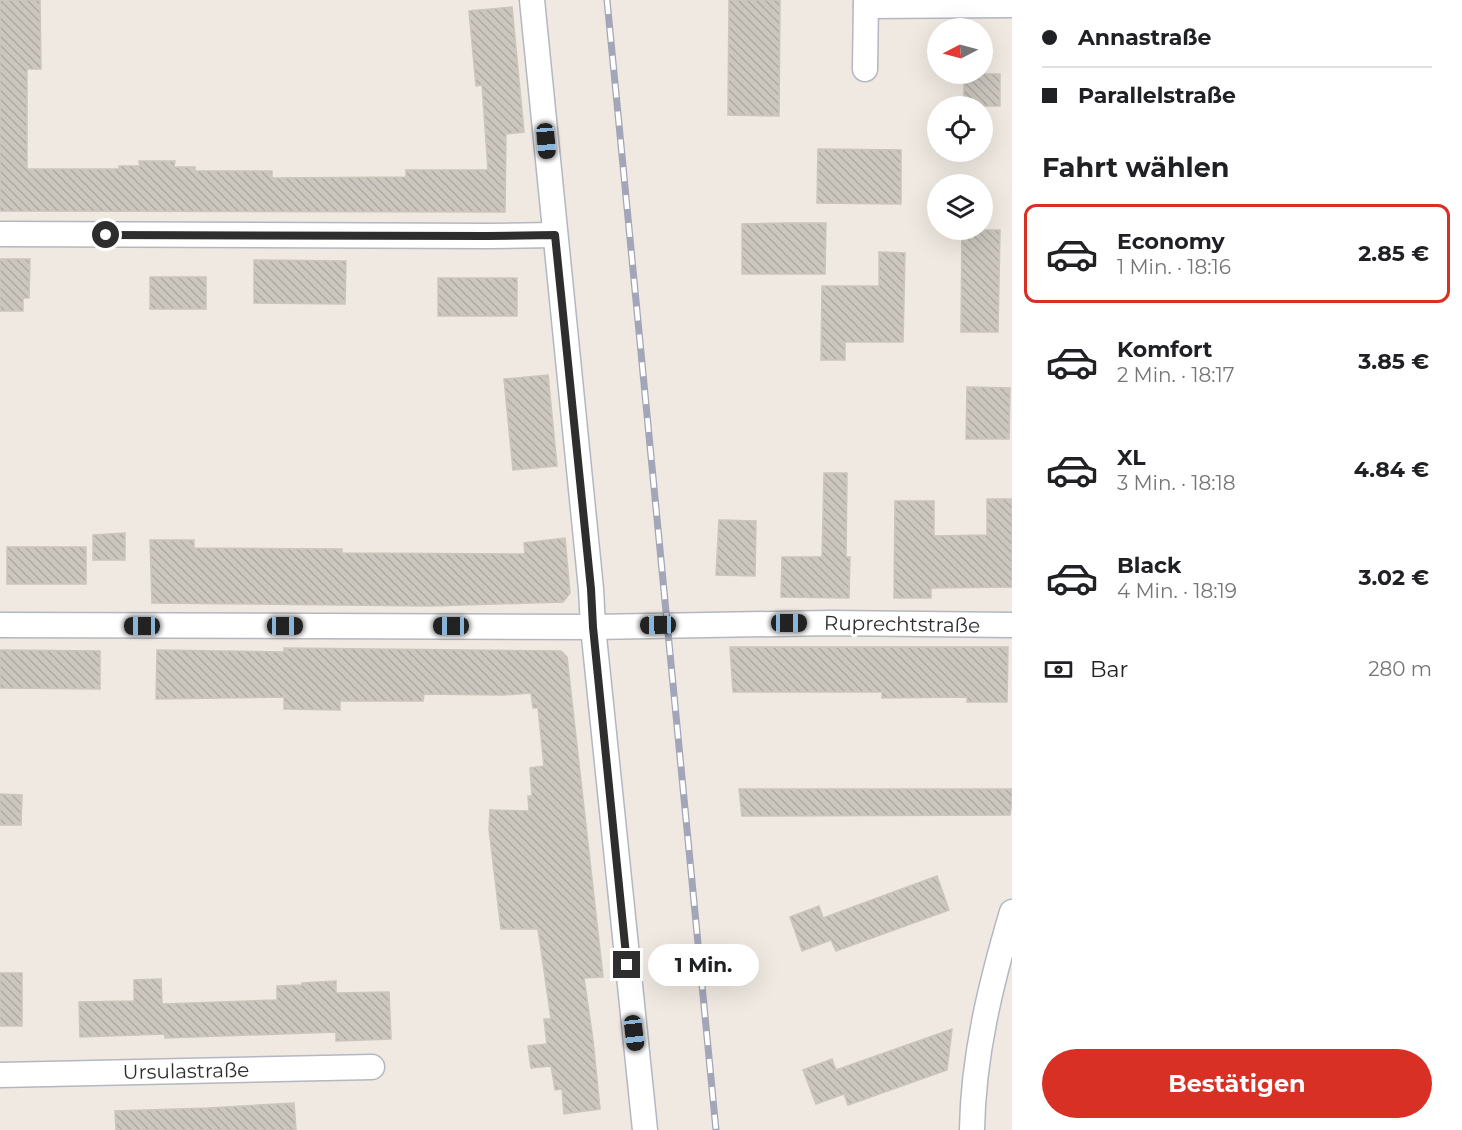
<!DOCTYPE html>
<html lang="de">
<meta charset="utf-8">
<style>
:root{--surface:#fff;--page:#f2f2f2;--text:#202124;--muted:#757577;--line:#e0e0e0;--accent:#d93025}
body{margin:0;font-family:Montserrat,sans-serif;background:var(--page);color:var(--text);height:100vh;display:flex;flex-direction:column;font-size:22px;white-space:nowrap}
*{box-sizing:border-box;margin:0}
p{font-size:20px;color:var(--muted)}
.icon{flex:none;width:33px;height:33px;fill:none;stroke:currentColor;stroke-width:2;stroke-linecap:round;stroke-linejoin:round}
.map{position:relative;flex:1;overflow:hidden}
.drawer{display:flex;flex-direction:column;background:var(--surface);width:450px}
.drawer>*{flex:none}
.guide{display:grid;align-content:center;height:132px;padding:0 30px;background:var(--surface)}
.needle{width:39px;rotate:264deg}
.controls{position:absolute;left:927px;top:18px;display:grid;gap:12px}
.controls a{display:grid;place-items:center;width:66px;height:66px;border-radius:50%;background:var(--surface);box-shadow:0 6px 24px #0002;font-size:30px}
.end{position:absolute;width:27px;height:27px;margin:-14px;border:8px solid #2e2e2e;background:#fff;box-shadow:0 0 0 3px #fff}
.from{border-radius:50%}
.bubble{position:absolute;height:42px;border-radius:21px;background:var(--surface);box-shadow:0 6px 24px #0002;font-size:20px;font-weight:700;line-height:42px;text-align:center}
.car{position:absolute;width:18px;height:36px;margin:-18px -9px;border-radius:8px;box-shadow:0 0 4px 2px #0007;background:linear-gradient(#222 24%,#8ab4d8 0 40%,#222 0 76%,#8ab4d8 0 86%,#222 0)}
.guide b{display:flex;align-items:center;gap:21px;height:57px;font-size:22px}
.guide b+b{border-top:2px solid var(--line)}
.guide i{width:15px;height:15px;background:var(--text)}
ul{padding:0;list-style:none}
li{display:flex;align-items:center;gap:18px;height:99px;margin:0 12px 9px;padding:0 18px;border:3px solid transparent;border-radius:12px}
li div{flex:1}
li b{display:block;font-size:22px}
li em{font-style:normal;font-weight:700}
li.selected{border-color:var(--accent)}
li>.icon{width:54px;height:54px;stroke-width:1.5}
h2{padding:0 30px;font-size:27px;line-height:72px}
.pay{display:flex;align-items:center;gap:15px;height:66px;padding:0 30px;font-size:22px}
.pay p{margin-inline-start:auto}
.button{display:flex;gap:12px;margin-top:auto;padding:12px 30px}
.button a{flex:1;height:69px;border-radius:36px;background:var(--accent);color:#fff;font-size:24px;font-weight:700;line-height:69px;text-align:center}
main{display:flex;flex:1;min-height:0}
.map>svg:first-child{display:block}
</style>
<main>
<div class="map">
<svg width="1012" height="1130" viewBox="0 0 1012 1130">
<defs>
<pattern id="building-back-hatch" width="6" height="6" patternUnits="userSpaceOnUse" patternTransform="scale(1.5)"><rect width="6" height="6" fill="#cbc7bf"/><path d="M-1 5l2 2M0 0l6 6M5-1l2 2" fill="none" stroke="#afaba4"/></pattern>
</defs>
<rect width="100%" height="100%" fill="#efe9e1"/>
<g fill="url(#building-back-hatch)" stroke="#cbc5ba" stroke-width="1.5">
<polygon points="0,0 40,0 41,69 27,69 27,169 119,169 119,166 140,166 139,161 175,161 174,167 195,167 195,171 272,171 272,178 406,177 406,170 488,170 482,85 476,86 469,11 512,7 524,132 506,134 505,212 0,211"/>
<polygon points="729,0 780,0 779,116 728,115"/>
<rect x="964" y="74" width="36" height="32"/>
<polygon points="818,149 901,150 901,204 817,203"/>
<polygon points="786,223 826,223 825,274 742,274 742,224"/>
<polygon points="962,230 1000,230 998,332 961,332"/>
<polygon points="879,252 905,253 903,342 845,342 845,360 821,360 822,286 879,286"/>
<polygon points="0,259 30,259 29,298 23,298 23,311 0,311"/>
<polygon points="254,260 346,261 345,304 254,303"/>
<rect x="150" y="277" width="56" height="32"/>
<rect x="438" y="278" width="79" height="38"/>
<polygon points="548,375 557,466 513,470 504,379"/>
<polygon points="967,387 1010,388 1009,439 966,439"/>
<polygon points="824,473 847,473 846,557 850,557 849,598 781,597 782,557 822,557"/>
<polygon points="987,499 1012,499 1012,587 931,588 931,598 894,598 895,501 934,501 934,536 987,535"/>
<polygon points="719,520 756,521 755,576 716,575"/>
<polygon points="125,533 125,560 93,560 93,535"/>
<polygon points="565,538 570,593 563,602 431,606 152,603 150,540 194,540 194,548 342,549 342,553 525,554 524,543"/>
<rect x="7" y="547" width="79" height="37"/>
<polygon points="730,647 1008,647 1007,702 967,702 967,697 882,698 882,692 733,692"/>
<polygon points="284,648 561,651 567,657 603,977 584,978 593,1040 600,1109 564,1114 562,1089 555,1090 551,1066 531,1068 528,1046 547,1044 544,1019 551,1019 538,929 501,929 489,829 490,810 529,811 528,796 532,796 530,768 544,766 538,708 533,708 531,693 503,695 424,694 423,701 340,701 340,710 284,709 284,697 156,699 157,650 284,652"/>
<polygon points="0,650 100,651 100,689 0,688"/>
<polygon points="739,789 1012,789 1012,802 1010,815 742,816"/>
<polygon points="0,794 22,795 21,825 0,825"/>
<polygon points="937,876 949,910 836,951 831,940 802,951 790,917 819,906 823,918"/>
<rect x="0" y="973" width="22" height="53"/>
<polygon points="161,979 162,1004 277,1000 277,986 302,985 302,983 336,981 336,993 389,992 391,1039 336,1041 336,1032 165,1038 165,1034 80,1037 79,1002 134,1001 134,980"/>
<polygon points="952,1029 947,1070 848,1105 844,1094 816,1104 803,1070 832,1059 836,1070"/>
<polygon points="294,1103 296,1130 116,1130 115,1111 209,1108"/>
</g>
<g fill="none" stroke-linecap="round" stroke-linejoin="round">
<g stroke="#b4b7c1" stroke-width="27">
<g id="street">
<polyline points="532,0 591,589 593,627 645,1130"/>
<polyline points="866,6 1012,5"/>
<polyline points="865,69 866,0"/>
<polyline points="0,234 488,236 555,235"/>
<polyline points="0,625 593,627 830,623 1012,625"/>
<polyline points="0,1075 372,1067"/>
<path d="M972,1130C973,1056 991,983 1012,912"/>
</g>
</g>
<use href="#street" stroke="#fff" stroke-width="24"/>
<g stroke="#a3a6b8" stroke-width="7">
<polyline id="rail" points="607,0 716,1130"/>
</g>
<use href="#rail" stroke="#fff" stroke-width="4.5" stroke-dasharray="14" stroke-linecap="butt"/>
</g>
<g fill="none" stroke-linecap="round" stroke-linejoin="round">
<polyline stroke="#2e2e2e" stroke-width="8" points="106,235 488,236 555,235 591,589 593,627 627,965"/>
</g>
<g text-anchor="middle" stroke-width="6" stroke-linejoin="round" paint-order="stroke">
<g font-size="20" fill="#2e2e2e" stroke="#fff">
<text transform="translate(902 624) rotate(1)" y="7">Ruprechtstraße</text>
<text transform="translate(186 1071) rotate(-1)" y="7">Ursulastraße</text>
</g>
</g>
</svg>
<div class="controls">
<a><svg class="needle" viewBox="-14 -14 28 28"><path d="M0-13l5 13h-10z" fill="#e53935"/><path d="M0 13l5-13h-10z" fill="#757577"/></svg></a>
<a><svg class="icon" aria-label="locate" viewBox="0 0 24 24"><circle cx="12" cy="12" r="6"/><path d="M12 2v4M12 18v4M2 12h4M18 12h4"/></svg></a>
<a><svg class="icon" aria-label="layers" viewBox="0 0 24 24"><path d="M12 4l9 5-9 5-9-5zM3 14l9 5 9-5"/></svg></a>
</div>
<i class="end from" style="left:106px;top:235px"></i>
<i class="end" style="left:627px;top:965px"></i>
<div class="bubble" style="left:648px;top:944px;width:111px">1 Min.</div>
<i class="car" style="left:546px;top:141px;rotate:175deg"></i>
<i class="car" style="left:789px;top:623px;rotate:90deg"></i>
<i class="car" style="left:658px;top:625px;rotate:269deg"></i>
<i class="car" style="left:142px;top:626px;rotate:270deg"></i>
<i class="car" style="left:285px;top:626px;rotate:90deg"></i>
<i class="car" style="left:451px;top:626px;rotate:270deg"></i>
<i class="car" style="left:634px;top:1033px;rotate:173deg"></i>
</div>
<section class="drawer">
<div class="guide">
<b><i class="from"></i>Annastraße</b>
<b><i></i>Parallelstraße</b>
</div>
<h2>Fahrt wählen</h2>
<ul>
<li class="selected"><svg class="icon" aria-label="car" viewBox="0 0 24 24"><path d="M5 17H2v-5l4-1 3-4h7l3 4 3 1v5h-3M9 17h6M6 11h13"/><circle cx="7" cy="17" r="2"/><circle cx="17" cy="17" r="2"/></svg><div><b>Economy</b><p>1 Min. · 18:16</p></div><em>2.85 €</em></li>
<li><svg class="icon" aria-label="car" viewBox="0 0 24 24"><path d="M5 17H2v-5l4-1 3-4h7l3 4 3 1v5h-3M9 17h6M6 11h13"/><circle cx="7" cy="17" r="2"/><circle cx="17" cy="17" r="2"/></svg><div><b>Komfort</b><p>2 Min. · 18:17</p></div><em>3.85 €</em></li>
<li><svg class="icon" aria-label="car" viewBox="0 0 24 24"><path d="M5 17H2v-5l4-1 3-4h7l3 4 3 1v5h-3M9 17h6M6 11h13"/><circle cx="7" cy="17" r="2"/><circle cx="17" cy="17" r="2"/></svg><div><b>XL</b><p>3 Min. · 18:18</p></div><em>4.84 €</em></li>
<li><svg class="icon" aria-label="car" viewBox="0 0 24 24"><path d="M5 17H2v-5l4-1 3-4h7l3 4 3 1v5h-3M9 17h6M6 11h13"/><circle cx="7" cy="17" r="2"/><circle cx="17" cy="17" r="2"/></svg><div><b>Black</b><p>4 Min. · 18:19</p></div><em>3.02 €</em></li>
</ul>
<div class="pay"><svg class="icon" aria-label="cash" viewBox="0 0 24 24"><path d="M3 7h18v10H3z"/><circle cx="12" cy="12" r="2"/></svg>Bar<p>280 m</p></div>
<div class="button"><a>Bestätigen</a></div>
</section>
</main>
